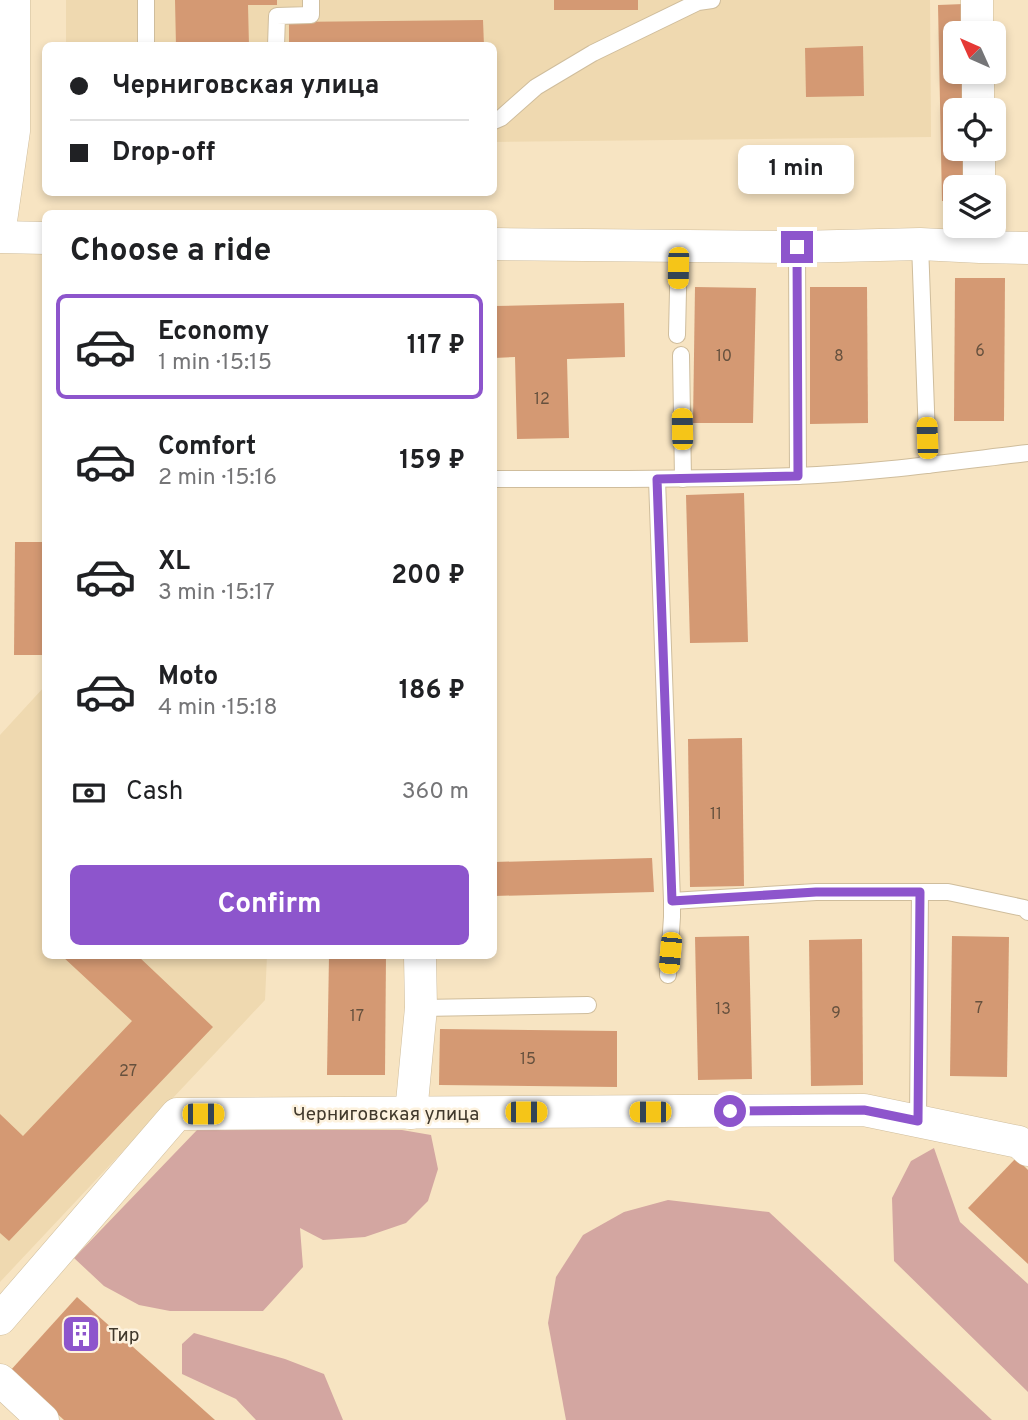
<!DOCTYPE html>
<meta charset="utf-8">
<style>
:root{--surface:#fff;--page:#f6f6f6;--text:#202124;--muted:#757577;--line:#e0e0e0;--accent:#8d55cc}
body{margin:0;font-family:Overpass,sans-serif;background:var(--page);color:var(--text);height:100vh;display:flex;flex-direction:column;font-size:26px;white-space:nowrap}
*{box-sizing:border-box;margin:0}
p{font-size:23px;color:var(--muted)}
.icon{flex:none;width:38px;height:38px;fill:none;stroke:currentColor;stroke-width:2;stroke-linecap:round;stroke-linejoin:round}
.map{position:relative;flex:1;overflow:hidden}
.panel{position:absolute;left:42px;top:210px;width:455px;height:749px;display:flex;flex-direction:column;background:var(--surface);border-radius:10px;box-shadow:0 4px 10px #0003}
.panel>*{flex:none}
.top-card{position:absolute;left:42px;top:42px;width:455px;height:154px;border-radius:10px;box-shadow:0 4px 10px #0003;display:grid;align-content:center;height:154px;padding:0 28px;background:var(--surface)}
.needle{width:46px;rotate:315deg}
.buttons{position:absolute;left:943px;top:21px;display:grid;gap:14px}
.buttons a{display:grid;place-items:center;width:63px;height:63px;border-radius:10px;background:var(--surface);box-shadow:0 4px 10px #0003;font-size:35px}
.end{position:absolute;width:32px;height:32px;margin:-16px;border:9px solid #8d55cc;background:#fff;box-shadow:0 0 0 4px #fff}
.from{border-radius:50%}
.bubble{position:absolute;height:49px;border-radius:10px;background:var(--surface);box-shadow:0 4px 10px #0003;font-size:23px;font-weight:700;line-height:49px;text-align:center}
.car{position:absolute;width:21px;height:42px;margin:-21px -10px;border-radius:9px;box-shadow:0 0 5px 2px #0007;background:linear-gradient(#f5c518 24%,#345 0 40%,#f5c518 0 76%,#345 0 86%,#f5c518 0)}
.top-card b{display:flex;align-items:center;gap:24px;height:66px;font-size:26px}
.top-card b+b{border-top:2px solid var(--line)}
.top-card i{width:18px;height:18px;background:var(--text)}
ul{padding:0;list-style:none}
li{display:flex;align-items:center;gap:21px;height:105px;margin:0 14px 10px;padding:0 14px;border:4px solid transparent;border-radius:10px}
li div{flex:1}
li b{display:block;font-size:26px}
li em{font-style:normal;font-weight:700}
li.on{border-color:var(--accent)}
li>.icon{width:63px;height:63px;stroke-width:1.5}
h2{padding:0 28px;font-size:32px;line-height:84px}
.pay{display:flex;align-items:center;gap:18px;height:77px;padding:0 28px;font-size:26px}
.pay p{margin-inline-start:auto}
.action{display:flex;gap:14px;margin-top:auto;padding:14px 28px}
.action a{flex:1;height:80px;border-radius:10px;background:var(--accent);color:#fff;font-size:28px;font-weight:700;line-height:80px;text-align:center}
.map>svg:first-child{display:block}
</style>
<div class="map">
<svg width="1028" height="1420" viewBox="0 0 1028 1420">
<rect width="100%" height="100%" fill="#f7e4c2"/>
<g fill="#efd9b0">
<polygon points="66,0 930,0 931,137 494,142 494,46 66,45"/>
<polygon points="45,686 46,956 267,956 265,1000 0,1282 0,735"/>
</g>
<g fill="#d3a6a1">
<polygon points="197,1130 402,1130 431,1135 438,1169 428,1201 406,1223 365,1237 323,1240 300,1228 303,1267 263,1311 170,1311 139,1305 104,1286 74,1258"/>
<polygon points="934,1148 960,1222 1028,1284 1028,1392 894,1261 892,1198 911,1161"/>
<polygon points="668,1200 769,1212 992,1420 566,1420 548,1323 556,1277 583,1235 624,1212"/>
<polygon points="194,1333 285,1359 324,1374 343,1420 256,1420 236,1399 182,1374 182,1344"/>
</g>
<g fill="#d49973">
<polygon points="175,0 277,0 277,5 248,5 249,46 176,46"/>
<rect x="554" y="0" width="84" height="10"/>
<polygon points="964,4 965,33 956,33 956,72 966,72 967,110 956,110 956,149 969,149 970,187 956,187 956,202 942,201 938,5"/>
<polygon points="483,20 484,46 289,46 289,22"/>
<polygon points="863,46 864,96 806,97 805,48"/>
<polygon points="955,278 1005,278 1004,421 954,421"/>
<polygon points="695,287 756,288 753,423 693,423"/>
<polygon points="810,287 867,287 868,423 810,424"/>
<polygon points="624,303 625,357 567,359 569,438 517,439 515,357 494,358 494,306"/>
<polygon points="744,493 748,642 690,643 686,495"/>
<polygon points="15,542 46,542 46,655 14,655"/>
<polygon points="742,738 744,886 690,887 688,739"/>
<polygon points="652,858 654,892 494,896 494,862"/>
<polygon points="749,936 752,1079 698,1080 695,937"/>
<polygon points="952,936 1009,937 1007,1077 950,1076"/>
<polygon points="862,939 863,1085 811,1086 809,940"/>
<polygon points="62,956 138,956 213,1027 9,1241 0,1233 0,1114 23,1136 132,1021"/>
<polygon points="329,956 386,956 385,1075 327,1075"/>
<polygon points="440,1029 617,1031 617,1087 439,1085"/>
<polygon points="1016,1158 1028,1170 1028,1264 968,1208"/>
<polygon points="77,1297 215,1420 64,1420 10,1371"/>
</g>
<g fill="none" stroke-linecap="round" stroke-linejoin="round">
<g stroke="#cfbd9c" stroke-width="18">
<g id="lane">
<polyline points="146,46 146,0"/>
<polyline points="276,46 277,16 311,15 311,0"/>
<polyline points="494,121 501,118 536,87 593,53 698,2 712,0"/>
<polyline points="920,244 928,465"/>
<polyline points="797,247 798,476"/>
<polyline points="677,335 679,246"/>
<polyline points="681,355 683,479"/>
<path d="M494,479C594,479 695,480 796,476C873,473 951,462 1028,453"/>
<polyline points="657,479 672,901 672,917 668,975"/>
<polyline points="672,901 816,892 948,892 1024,908 1028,912"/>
<polyline points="421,1008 588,1005"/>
<polyline points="918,1121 920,892"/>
</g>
</g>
<g stroke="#cfbd9c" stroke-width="33">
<g id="street">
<polyline points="977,0 977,33"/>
<polyline points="978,72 978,110"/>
<polyline points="979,149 979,187"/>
<polyline points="0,228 14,131 14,0"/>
<polyline points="0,237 46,238"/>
<polyline points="494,244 797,247 920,244 980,247 1028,248"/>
<polyline points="411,1113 421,1008 420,956"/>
<polyline points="0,1319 177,1114 864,1110 1019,1142 1028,1150"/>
<polyline points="0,1380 43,1420"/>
</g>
</g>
<use href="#lane" stroke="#fff" stroke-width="16"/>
<use href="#street" stroke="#fff" stroke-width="32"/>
</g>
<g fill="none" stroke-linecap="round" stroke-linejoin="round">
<polyline stroke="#8d55cc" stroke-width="9" points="730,1111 864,1110 918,1121 920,892 816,892 672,901 657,479 798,476 797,247"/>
</g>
<defs>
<g id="building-square" transform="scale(2.0125)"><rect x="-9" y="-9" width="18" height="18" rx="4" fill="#8d55cc" stroke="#fdf2de"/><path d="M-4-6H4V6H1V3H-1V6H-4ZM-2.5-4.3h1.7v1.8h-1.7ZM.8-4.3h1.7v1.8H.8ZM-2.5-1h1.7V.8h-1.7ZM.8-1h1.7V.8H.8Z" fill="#fff"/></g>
</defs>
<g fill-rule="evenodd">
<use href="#building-square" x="81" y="1334"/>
</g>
<g text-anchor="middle" stroke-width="5" stroke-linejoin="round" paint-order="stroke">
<g font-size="16" fill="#66513e">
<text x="980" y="356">6</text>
<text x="724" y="361">10</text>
<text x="839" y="361">8</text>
<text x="542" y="404">12</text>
<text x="716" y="819">11</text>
<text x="979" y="1013">7</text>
<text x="723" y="1014">13</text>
<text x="836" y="1018">9</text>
<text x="357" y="1021">17</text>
<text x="528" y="1064">15</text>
<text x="128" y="1076">27</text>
</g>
<g font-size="19" fill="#41392c" stroke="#fdf2de">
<text x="386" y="1120">Черниговская улица</text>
</g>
<g font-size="19" fill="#41392c" stroke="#fdf2de" text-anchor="start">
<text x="108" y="1341">Тир</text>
</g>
</g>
</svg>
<div class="buttons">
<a><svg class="needle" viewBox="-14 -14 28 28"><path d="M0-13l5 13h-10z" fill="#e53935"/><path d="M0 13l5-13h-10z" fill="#757577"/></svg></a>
<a><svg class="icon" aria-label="locate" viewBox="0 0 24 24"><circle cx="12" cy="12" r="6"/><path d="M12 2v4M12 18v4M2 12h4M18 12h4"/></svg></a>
<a><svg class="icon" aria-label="layers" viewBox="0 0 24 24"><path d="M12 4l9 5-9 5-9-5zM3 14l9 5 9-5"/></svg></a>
</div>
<i class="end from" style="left:730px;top:1111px"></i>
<i class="end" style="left:797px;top:247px"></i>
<div class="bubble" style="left:738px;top:145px;width:116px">1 min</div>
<i class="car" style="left:678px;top:268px;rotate:181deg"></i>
<i class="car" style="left:682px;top:429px;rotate:359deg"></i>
<i class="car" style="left:927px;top:438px;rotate:358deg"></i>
<i class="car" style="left:670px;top:953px;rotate:185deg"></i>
<i class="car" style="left:526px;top:1112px;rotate:90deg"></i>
<i class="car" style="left:650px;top:1112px;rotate:270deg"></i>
<i class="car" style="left:203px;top:1114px;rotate:90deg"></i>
<div class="top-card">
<b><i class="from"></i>Черниговская улица</b>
<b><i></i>Drop-off</b>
</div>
<section class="panel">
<h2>Choose a ride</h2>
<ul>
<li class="on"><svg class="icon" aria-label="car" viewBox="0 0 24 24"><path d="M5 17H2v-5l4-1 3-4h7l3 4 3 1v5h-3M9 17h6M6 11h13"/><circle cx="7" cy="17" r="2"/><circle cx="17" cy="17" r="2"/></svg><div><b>Economy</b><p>1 min · 15:15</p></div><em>117 ₽</em></li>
<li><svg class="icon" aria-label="car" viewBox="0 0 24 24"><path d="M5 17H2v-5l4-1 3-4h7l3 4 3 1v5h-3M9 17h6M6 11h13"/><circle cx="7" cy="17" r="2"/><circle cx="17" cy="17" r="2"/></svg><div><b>Comfort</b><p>2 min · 15:16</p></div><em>159 ₽</em></li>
<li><svg class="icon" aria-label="car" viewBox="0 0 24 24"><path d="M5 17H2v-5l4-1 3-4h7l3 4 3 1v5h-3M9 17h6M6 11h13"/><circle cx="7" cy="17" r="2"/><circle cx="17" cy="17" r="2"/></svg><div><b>XL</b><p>3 min · 15:17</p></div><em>200 ₽</em></li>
<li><svg class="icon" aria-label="car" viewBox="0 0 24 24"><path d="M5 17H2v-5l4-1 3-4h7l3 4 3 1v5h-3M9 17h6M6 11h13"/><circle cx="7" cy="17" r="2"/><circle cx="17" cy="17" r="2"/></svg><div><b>Moto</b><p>4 min · 15:18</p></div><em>186 ₽</em></li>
</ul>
<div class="pay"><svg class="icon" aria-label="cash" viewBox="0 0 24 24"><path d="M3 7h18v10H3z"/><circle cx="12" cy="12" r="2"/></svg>Cash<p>360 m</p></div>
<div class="action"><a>Confirm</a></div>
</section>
</div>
